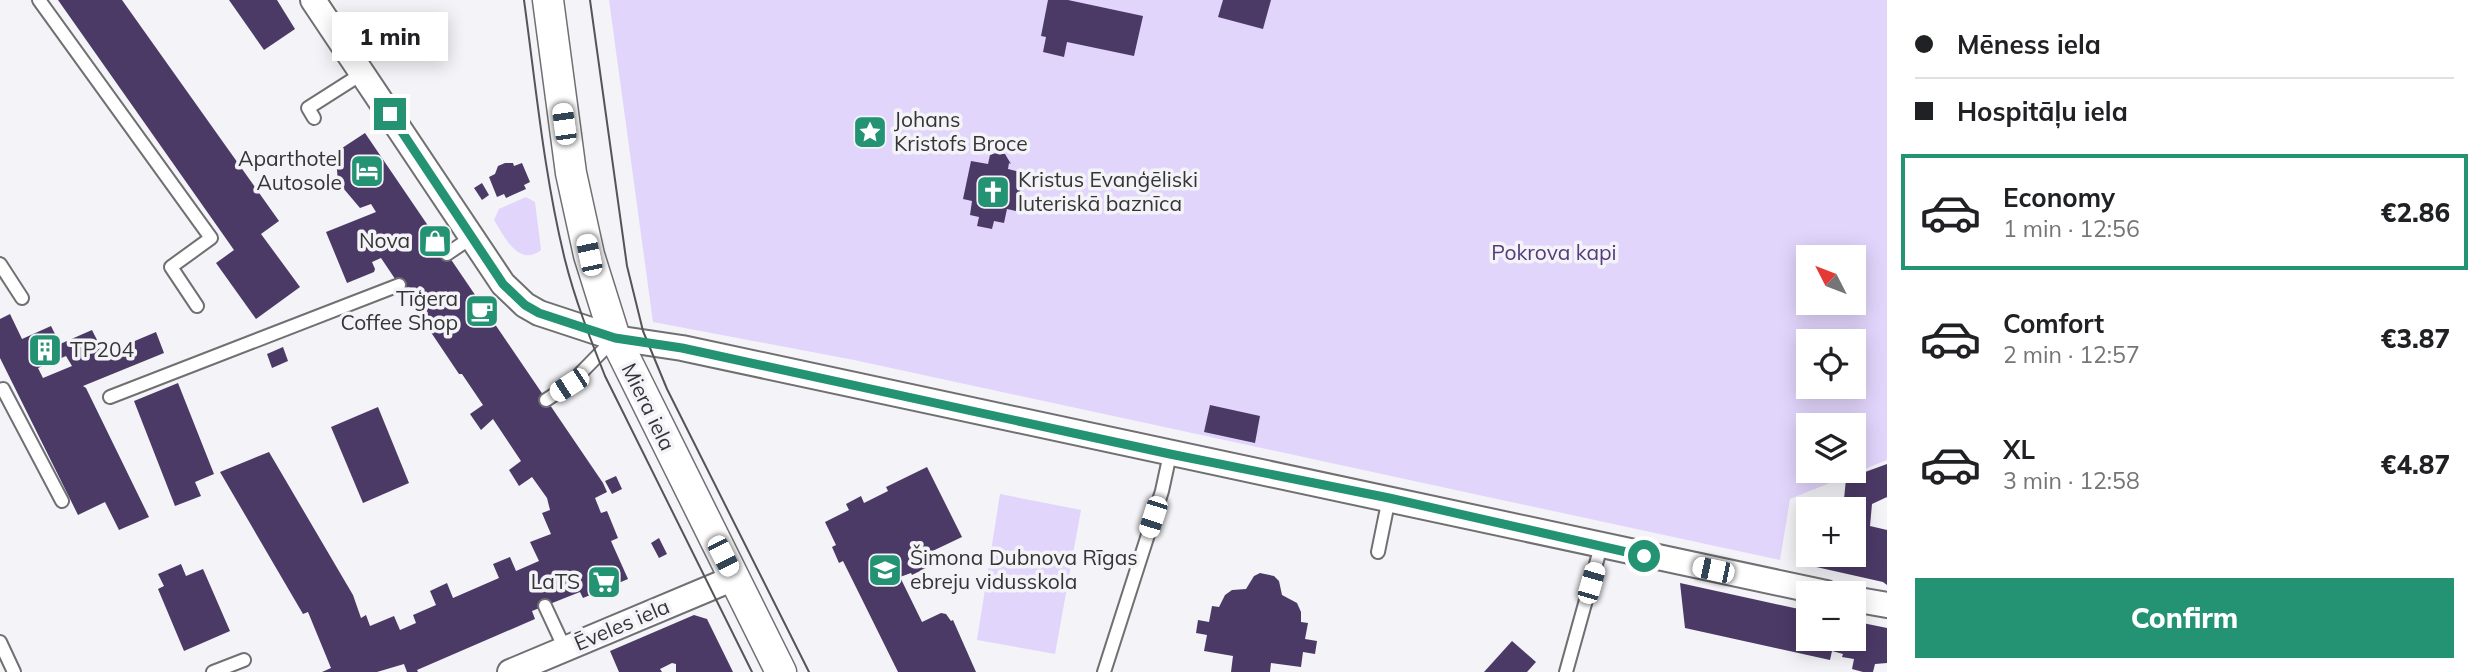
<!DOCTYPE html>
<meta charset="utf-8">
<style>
:root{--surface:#fff;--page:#f2f2f2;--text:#202124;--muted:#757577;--line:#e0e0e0;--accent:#249373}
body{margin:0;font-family:Mulish,sans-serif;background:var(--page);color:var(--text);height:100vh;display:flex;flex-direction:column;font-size:26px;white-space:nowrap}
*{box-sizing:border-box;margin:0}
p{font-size:23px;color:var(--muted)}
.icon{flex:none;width:38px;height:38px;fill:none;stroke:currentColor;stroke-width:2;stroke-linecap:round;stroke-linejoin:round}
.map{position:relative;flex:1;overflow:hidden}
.drawer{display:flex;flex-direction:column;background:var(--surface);width:595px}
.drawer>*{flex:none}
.hud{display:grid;align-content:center;height:154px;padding:0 28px;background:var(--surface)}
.needle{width:46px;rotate:312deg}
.buttons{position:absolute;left:1796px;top:245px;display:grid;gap:14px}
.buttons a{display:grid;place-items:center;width:70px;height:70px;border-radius:0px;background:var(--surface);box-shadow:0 4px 18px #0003;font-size:35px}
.end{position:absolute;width:32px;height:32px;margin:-16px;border:9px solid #249373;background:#fff;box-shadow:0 0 0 4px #fff}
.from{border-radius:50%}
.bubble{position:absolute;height:49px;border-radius:0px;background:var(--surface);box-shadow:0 4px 18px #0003;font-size:23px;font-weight:800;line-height:49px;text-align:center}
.car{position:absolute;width:21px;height:42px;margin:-21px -10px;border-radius:9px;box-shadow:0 0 5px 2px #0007;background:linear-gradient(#fff 24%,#345 0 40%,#fff 0 76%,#345 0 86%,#fff 0)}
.hud b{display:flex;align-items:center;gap:24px;height:66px;font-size:26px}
.hud b+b{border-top:2px solid var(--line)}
.hud i{width:18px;height:18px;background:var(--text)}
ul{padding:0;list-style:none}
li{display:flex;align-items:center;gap:21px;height:116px;margin:0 14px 10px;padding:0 14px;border:4px solid transparent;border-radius:0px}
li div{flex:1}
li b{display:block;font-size:26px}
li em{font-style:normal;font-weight:800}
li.active{border-color:var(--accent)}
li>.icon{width:63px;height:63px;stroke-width:1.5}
.primary-button{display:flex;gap:14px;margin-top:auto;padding:14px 28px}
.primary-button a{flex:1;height:80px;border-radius:0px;background:var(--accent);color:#fff;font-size:28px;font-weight:800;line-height:80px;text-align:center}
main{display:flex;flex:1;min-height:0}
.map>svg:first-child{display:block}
</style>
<main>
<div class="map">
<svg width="1887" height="672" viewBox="0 0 1887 672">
<rect width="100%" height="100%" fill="#f4f3f7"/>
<g fill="#e2d5fc" fill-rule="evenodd">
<path d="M609,0H1887V460L1790,499L1780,560L854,360L653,322ZM1808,257H1853V303H1808ZM1808,341H1853V387H1808ZM1808,425H1853V471H1808Z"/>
<path d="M526,197L535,202L541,250C519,268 504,236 494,220L499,209Z"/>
<polygon points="1000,494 1081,510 1055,654 977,640"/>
</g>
<g fill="#4b3a66" fill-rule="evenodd">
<polygon points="58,0 122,0 279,221 261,234 300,287 256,319 216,263 234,250"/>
<polygon points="229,0 277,0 295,29 264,50"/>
<polygon points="1048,0 1068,0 1143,16 1134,56 1067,42 1064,57 1043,52 1046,37 1041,36"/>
<polygon points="1223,0 1271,0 1263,29 1218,17"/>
<polygon points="365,133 603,483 607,492 595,498 601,513 607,511 618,538 611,541 628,579 583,598 580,592 532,611 535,619 417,670 418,672 407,672 404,664 377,672 322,672 331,668 308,612 303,614 220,472 269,452 353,595 361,618 366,615 370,626 394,616 400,630 416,623 413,615 436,605 430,591 447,583 453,598 499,578 493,564 510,557 516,571 539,561 530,542 551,534 542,513 550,510 547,498 532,477 519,486 509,470 521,461 493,419 481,430 470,414 483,405 462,374 459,374 381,258 372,262 375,269 374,272 347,283 326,232 376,212 371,204 360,208 338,182 336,158 338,156 336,152"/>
<polygon points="996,153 1005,154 1011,164 1009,163 1008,169 1024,173 1016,211 1007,209 1004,223 994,221 992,229 977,226 979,217 970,215 972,201 963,199 971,161 988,164 990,155"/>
<polygon points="505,163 513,163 514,166 522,163 530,182 524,185 526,189 506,198 504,194 497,197 489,177 495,174 498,166"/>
<polygon points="482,183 489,195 482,200 474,188"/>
<path d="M10,314L22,339L51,326L60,344L92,330L104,354L156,332L164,353L83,386L86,388L149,517L119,530L105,502L78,515L0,358V319ZM66,356L72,366L43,378L38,368Z"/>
<polygon points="283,347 288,361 272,368 267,354"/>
<polygon points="178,383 214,474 195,482 201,496 175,506 134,401"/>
<polygon points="1210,405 1260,416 1255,443 1204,432"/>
<polygon points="378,407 409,483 363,503 331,427"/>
<polygon points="1887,464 1887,497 1872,504 1870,526 1887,530 1887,585 1883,582 1803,564 1806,531 1808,531 1808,555 1853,555 1853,509 1843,509 1846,479"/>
<polygon points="927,467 962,537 922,556 928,567 912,575 911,573 900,577 922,622 941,613 946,614 951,621 953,620 976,672 898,672 843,561 839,563 832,547 836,545 825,522 849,510 846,504 861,496 864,503 888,491 886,487"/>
<polygon points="616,476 622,489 612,494 605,481"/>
<polygon points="659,538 667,554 659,558 651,543"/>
<polygon points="181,564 186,576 203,569 230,631 184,651 158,589 164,586 158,574"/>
<polygon points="1260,573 1274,576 1279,581 1282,595 1297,603 1301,612 1301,622 1308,623 1305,639 1317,641 1315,654 1303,652 1301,667 1271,663 1270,672 1231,672 1233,656 1204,651 1207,635 1196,633 1198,620 1209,622 1212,606 1219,607 1225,595 1232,590 1246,589 1254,576"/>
<polygon points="1680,583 1808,611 1808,639 1853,639 1853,621 1887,628 1887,663 1875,664 1873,672 1863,672 1852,669 1854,659 1842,657 1843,654 1832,651 1830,660 1685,628"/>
<polygon points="694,615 707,619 733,672 676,672 676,664 672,663 660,669 662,672 619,672 610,651"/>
<polygon points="1512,641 1536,662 1527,672 1484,672"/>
</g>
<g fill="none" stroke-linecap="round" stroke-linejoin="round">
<g stroke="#706f72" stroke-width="16">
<g id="service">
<polyline points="39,0 211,238 171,267 197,306"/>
<polyline points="314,118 308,108 363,73"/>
<polyline points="447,254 472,237"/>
<polyline points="0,264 22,298"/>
<polyline points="0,390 3,389 62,501"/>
<polyline points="110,397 399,285"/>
<polyline points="546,400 569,385 615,338"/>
<polyline points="1378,552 1389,498"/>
<polyline points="545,606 565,649"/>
<polyline points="0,642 14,672"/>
<polyline points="213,672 244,660"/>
<polyline points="1104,672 1162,491 1170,454"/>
<polyline points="1566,672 1601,546"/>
</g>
</g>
<g stroke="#706f72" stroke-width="28">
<g id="minor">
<polyline points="313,0 503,284 525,305 539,313 615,338 682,348 1826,593"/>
<polyline points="1853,599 1887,605"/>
<polyline points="510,672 734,578"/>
</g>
</g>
<g stroke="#706f72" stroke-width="33">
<polyline id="tertiary" points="548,0 571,173 589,255 615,338 781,672"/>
</g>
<use href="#service" stroke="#fff" stroke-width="12"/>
<use href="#minor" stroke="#fff" stroke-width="24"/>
<use href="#tertiary" stroke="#fff" stroke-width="30"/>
<g stroke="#555456" stroke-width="2">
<path d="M524,0C536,87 544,175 565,260C575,300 590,338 605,376L752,672"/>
<polyline points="590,0 627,266 643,331 667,389 809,672"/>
</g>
</g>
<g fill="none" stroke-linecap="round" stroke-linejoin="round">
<polyline stroke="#249373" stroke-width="9" points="390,114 503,284 525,305 539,313 615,338 682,348 1170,454 1389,498 1644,556"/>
</g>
<defs>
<g id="sight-square" transform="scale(1.75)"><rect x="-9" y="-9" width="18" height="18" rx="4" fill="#249373" stroke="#f4f3f7"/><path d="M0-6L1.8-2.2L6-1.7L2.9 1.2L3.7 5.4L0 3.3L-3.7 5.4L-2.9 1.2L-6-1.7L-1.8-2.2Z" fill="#fff"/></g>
<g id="hotel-square" transform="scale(1.75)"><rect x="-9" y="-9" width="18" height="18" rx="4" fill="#249373" stroke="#f4f3f7"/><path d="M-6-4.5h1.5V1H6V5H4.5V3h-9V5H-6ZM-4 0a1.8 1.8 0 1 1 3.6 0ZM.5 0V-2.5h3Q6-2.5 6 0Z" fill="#fff"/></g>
<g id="church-square" transform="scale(1.75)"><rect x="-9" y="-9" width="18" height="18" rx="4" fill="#249373" stroke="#f4f3f7"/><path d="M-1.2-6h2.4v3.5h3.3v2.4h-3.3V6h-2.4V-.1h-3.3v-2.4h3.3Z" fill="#fff"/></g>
<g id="shop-square" transform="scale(1.75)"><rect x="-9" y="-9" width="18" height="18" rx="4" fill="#249373" stroke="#f4f3f7"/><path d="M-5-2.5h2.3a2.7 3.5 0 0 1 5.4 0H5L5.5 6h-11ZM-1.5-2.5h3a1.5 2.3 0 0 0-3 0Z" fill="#fff"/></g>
<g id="cafe-square" transform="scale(1.75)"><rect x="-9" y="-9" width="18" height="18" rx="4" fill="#249373" stroke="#f4f3f7"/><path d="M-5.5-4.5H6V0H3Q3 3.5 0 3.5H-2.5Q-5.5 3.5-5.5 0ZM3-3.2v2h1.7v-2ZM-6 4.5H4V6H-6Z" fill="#fff"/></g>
<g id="building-square" transform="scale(1.75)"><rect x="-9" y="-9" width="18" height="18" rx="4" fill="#249373" stroke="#f4f3f7"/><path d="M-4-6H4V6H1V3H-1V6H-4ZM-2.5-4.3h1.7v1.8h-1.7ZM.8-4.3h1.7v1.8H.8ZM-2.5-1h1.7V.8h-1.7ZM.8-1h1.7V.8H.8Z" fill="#fff"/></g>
<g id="school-square" transform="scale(1.75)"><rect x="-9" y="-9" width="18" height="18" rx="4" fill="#249373" stroke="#f4f3f7"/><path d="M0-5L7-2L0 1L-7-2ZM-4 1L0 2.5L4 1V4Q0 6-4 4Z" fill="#fff"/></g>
<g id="supermarket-square" transform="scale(1.75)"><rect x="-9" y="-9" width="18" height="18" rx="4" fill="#249373" stroke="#f4f3f7"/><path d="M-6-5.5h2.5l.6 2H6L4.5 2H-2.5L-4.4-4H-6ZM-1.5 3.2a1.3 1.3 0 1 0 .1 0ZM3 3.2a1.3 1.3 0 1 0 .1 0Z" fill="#fff"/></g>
</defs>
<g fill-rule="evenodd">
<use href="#sight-square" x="870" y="132"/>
<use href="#hotel-square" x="367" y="171"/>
<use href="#church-square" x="993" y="192"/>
<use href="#shop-square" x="435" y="241"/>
<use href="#cafe-square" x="482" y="311"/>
<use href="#building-square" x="45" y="350"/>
<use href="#school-square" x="885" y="570"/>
<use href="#supermarket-square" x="604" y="582"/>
</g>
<g text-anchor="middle" stroke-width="7" stroke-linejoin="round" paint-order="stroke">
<g font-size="21" fill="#353436" stroke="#f4f3f7" text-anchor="start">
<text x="894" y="127">Johans<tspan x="894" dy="24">Kristofs Broce</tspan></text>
<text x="342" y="166" text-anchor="end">Aparthotel<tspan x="342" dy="24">Autosole</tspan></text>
<text x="1018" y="187">Kristus Evanģēliski<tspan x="1018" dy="24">luteriskā baznīca</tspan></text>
<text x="410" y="248" text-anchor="end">Nova</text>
<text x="458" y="306" text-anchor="end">Tīģera<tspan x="458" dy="24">Coffee Shop</tspan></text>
<text x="70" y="357">TP204</text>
<text x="910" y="565">Šimona Dubnova Rīgas<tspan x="910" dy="24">ebreju vidusskola</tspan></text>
<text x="580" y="589" text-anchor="end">LaTS</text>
</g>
<g font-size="21" fill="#553c7c" stroke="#f4f3f7">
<text x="1554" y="260">Pokrova kapi</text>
</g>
<g font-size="21" fill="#353436" stroke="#f4f3f7">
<text transform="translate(648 407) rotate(64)" y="7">Miera iela</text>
<text transform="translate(622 625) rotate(-23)" y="7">Ēveles iela</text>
</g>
</g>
</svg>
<div class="buttons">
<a><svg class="needle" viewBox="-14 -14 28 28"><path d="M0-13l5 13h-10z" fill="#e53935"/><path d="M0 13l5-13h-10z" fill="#757577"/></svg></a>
<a><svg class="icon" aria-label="locate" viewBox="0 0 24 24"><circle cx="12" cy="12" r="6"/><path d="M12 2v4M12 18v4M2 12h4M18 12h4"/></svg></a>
<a><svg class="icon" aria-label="layers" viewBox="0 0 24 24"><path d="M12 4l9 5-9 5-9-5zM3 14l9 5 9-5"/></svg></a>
<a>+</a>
<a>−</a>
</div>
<i class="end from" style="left:1644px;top:556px"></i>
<i class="end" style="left:390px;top:114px"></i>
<div class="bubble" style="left:332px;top:12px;width:116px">1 min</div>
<i class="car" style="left:564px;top:124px;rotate:352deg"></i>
<i class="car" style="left:589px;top:255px;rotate:348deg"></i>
<i class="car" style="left:569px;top:385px;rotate:237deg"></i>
<i class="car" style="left:1153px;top:517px;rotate:198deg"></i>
<i class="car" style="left:723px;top:556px;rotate:153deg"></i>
<i class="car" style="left:1713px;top:570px;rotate:282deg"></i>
<i class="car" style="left:1591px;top:583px;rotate:16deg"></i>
</div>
<section class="drawer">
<div class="hud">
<b><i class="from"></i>Mēness iela</b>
<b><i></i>Hospitāļu iela</b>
</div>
<ul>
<li class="active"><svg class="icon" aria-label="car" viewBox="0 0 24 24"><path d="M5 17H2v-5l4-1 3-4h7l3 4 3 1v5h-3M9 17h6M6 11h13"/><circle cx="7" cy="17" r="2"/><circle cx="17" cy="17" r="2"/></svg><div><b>Economy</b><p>1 min · 12:56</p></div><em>€2.86</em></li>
<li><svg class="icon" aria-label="car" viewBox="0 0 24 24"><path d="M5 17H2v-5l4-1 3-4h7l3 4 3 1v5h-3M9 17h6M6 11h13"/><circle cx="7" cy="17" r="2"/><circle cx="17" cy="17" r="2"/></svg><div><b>Comfort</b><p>2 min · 12:57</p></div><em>€3.87</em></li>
<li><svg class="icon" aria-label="car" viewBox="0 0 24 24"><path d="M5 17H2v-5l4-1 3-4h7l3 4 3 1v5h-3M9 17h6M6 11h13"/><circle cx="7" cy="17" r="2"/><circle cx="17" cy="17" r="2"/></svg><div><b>XL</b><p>3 min · 12:58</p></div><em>€4.87</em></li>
</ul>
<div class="primary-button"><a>Confirm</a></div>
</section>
</main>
